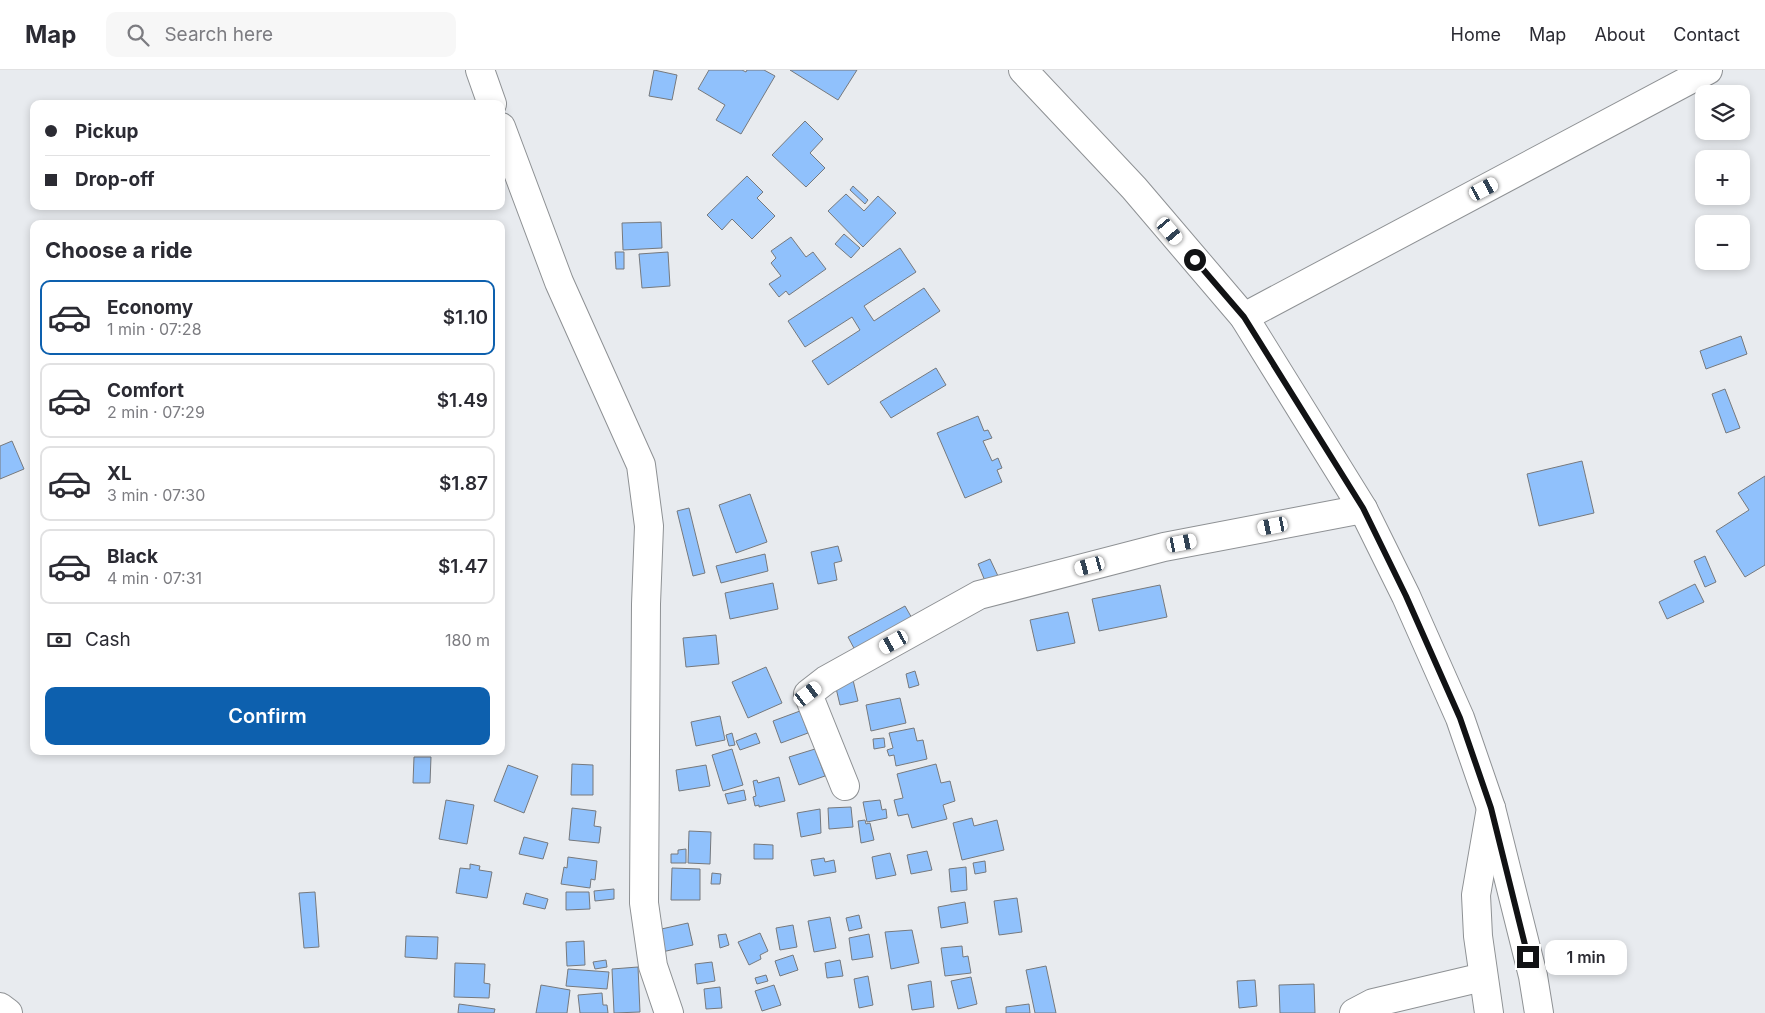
<!DOCTYPE html>
<meta charset="utf-8">
<style>
:root{--surface:#fff;--page:#f7f7f7;--text:#2b2b33;--muted:#7c7c81;--line:#e1e1e2;--accent:#0d60ae}
body{margin:0;font-family:Inter,sans-serif;background:var(--page);color:var(--text);height:100vh;display:flex;flex-direction:column;font-size:19px;white-space:nowrap}
*{box-sizing:border-box;margin:0}
p{font-size:16px;color:var(--muted)}
.icon{flex:none;width:28px;height:28px;fill:none;stroke:currentColor;stroke-width:2;stroke-linecap:round;stroke-linejoin:round}
.map{position:relative;flex:1;overflow:hidden}
.panel{position:absolute;left:30px;top:150px;width:475px;height:535px;display:flex;flex-direction:column;background:var(--surface);border-radius:10px;box-shadow:0 2px 8px #0003}
.panel>*{flex:none}
.top-card{position:absolute;left:30px;top:30px;width:475px;height:110px;border-radius:10px;box-shadow:0 2px 8px #0003;display:grid;align-content:center;height:110px;padding:0 15px;background:var(--surface)}
.fabs{position:absolute;left:1695px;top:15px;display:grid;gap:10px}
.fabs a{display:grid;place-items:center;width:55px;height:55px;border-radius:10px;background:var(--surface);box-shadow:0 2px 8px #0003;font-size:25px}
.end{position:absolute;width:22px;height:22px;margin:-11px;border:6px solid #111214;background:#fff;box-shadow:0 0 0 2px #fff}
.from{border-radius:50%}
.bubble{position:absolute;height:35px;border-radius:10px;background:var(--surface);box-shadow:0 2px 8px #0003;font-size:16px;font-weight:600;line-height:35px;text-align:center}
.car{position:absolute;width:15px;height:30px;margin:-15px -8px;border-radius:6px;box-shadow:0 0 4px 1px #0007;background:linear-gradient(#fff 24%,#345 0 40%,#fff 0 76%,#345 0 86%,#fff 0)}
.top-card b{display:flex;align-items:center;gap:18px;height:48px;font-size:19px}
.top-card b+b{border-top:1px solid var(--line)}
.top-card i{width:12px;height:12px;background:var(--text)}
ul{padding:0;list-style:none}
li{display:flex;align-items:center;gap:15px;height:75px;margin:0 10px 8px;padding:0 5px;border:2px solid var(--line);border-radius:10px}
li div{flex:1}
li b{display:block;font-size:19px}
li em{font-style:normal;font-weight:600}
li.selected{border-color:var(--accent)}
li>.icon{width:45px;height:45px;stroke-width:1.5}
h2{padding:0 15px;font-size:22px;line-height:60px}
.pay{display:flex;align-items:center;gap:12px;height:55px;padding:0 15px;font-size:19px}
.pay p{margin-inline-start:auto}
.primary-button{display:flex;gap:10px;margin-top:auto;padding:10px 15px}
.primary-button a{flex:1;height:58px;border-radius:10px;background:var(--accent);color:#fff;font-size:20px;font-weight:600;line-height:58px;text-align:center}
header{display:flex;align-items:center;gap:30px;box-sizing:border-box;height:70px;padding:0 25px;background:var(--surface);border-bottom:1px solid var(--line)}
header strong{font-size:24px}
nav{display:flex;gap:28px;margin-inline-start:auto;font-size:18px}
.search{width:350px;height:45px;background:var(--page);display:flex;align-items:center;gap:12px;box-sizing:border-box;padding:0 18px;border-radius:10px;color:var(--muted);font-size:19px}
.map>svg:first-child{display:block}
</style>
<header>
<strong>Map</strong>
<div class="search"><svg class="icon" aria-label="search" viewBox="0 0 24 24"><circle cx="10" cy="10" r="6"/><path d="M15 15l6 6"/></svg>Search here</div>
<nav><a>Home</a><a>Map</a><a>About</a><a>Contact</a></nav>
</header>
<div class="map">
<svg width="1765" height="943" viewBox="0 0 1765 943">
<rect width="100%" height="100%" fill="#e8ebef"/>
<g fill="#90c1fc" stroke="#76797d">
<polygon points="654,0 677,5 672,30 649,26"/>
<polygon points="709,0 742,0 746,2 747,0 764,0 775,6 741,64 716,50 725,35 698,19"/>
<polygon points="790,0 857,0 838,30"/>
<polygon points="805,51 823,69 810,83 825,98 806,117 772,85"/>
<polygon points="747,106 763,122 757,128 775,146 752,169 732,149 722,160 707,145"/>
<polygon points="853,116 868,130 865,134 850,120"/>
<polygon points="846,124 864,141 878,126 896,143 863,177 828,141"/>
<polygon points="661,152 662,178 623,180 622,153"/>
<polygon points="844,164 860,178 851,188 835,174"/>
<polygon points="791,167 806,187 813,182 826,199 789,225 786,221 779,227 769,214 781,206 771,193 776,188 771,181"/>
<polygon points="900,178 916,202 864,236 874,251 924,218 940,241 828,315 812,291 860,260 852,247 805,277 788,251"/>
<polygon points="615,182 624,182 624,199 616,199"/>
<polygon points="668,182 670,216 642,218 639,184"/>
<polygon points="1741,266 1747,284 1706,299 1700,281"/>
<polygon points="936,298 946,315 891,348 880,332"/>
<polygon points="1725,319 1740,358 1726,363 1712,324"/>
<polygon points="978,346 984,361 988,360 992,368 983,371 992,391 998,388 1002,398 997,400 1002,412 965,428 937,363"/>
<polygon points="12,371 24,399 0,409 0,376"/>
<polygon points="1582,391 1594,443 1539,456 1527,404"/>
<polygon points="1765,406 1765,495 1745,507 1716,461 1749,440 1738,423"/>
<polygon points="750,424 767,472 736,483 719,435"/>
<polygon points="689,438 705,503 693,506 677,441"/>
<polygon points="838,476 842,491 834,493 837,510 818,514 811,482"/>
<polygon points="765,484 768,501 721,513 716,496"/>
<polygon points="1705,486 1716,512 1705,517 1694,491"/>
<polygon points="990,489 998,506 985,511 978,494"/>
<polygon points="773,513 778,539 730,549 725,523"/>
<polygon points="1695,514 1704,532 1667,549 1659,532"/>
<polygon points="1160,515 1167,547 1099,561 1092,529"/>
<polygon points="905,536 913,550 856,582 848,567"/>
<polygon points="1068,542 1075,573 1037,581 1030,550"/>
<polygon points="716,565 719,594 686,597 683,568"/>
<polygon points="766,597 782,633 748,648 732,612"/>
<polygon points="915,601 919,615 909,618 906,604"/>
<polygon points="853,610 858,631 840,635 835,614"/>
<polygon points="900,628 906,653 871,661 866,635"/>
<polygon points="800,641 808,663 781,673 773,651"/>
<polygon points="720,646 725,670 696,676 691,652"/>
<polygon points="914,658 917,671 923,670 927,689 896,696 894,685 889,686 887,680 893,678 889,663"/>
<polygon points="732,663 735,675 729,676 726,665"/>
<polygon points="756,663 760,673 740,680 736,671"/>
<polygon points="884,668 885,677 874,679 873,669"/>
<polygon points="732,679 743,715 723,721 712,685"/>
<polygon points="815,679 825,706 799,715 789,687"/>
<polygon points="414,687 431,687 430,713 413,713"/>
<polygon points="572,694 593,695 593,725 571,725"/>
<polygon points="936,694 941,713 950,711 955,731 943,735 947,749 912,758 908,744 898,746 894,730 903,728 897,704"/>
<polygon points="508,695 538,706 524,743 494,731"/>
<polygon points="706,695 710,716 679,721 676,700"/>
<polygon points="779,707 785,731 759,737 759,735 755,736 753,727 756,726 753,711 757,710 758,713"/>
<polygon points="744,720 746,730 728,734 725,724"/>
<polygon points="446,730 474,735 467,774 439,769"/>
<polygon points="880,730 882,740 886,739 887,748 867,752 863,732"/>
<polygon points="851,737 853,757 829,759 828,738"/>
<polygon points="572,738 596,741 594,756 601,757 599,773 569,770"/>
<polygon points="820,739 821,763 801,767 797,743"/>
<polygon points="972,748 974,756 997,750 1004,780 962,790 953,753"/>
<polygon points="865,750 866,754 870,753 874,770 861,773 858,751"/>
<polygon points="689,761 711,762 710,794 688,793"/>
<polygon points="524,767 548,773 543,789 519,784"/>
<polygon points="754,774 773,775 773,789 754,789"/>
<polygon points="686,779 686,793 671,793 671,784 678,784 678,780"/>
<polygon points="927,781 932,800 911,804 907,785"/>
<polygon points="890,783 896,805 876,809 872,787"/>
<polygon points="568,787 597,791 595,810 591,809 590,818 561,814 564,797 567,798"/>
<polygon points="824,788 825,792 834,790 836,802 814,806 811,790"/>
<polygon points="985,791 986,802 975,804 973,793"/>
<polygon points="470,794 480,796 479,800 492,802 487,828 456,823 460,798 470,799"/>
<polygon points="966,797 967,820 951,822 949,799"/>
<polygon points="672,798 700,799 700,830 671,830"/>
<polygon points="712,803 721,804 720,814 711,814"/>
<polygon points="614,819 614,829 595,831 594,821"/>
<polygon points="315,822 319,877 304,878 299,823"/>
<polygon points="566,822 589,822 590,839 566,840"/>
<polygon points="526,823 548,829 545,839 523,834"/>
<polygon points="1017,828 1022,862 999,865 994,831"/>
<polygon points="965,832 968,853 941,858 938,837"/>
<polygon points="859,845 862,858 849,861 846,848"/>
<polygon points="830,847 836,878 814,882 808,851"/>
<polygon points="688,853 693,875 662,882 657,860"/>
<polygon points="793,855 797,877 780,880 776,858"/>
<polygon points="912,860 919,893 891,899 885,862"/>
<polygon points="760,863 768,881 760,885 761,889 749,895 738,872"/>
<polygon points="726,864 729,875 720,878 718,865"/>
<polygon points="869,864 873,887 852,890 849,868"/>
<polygon points="406,866 438,867 437,889 405,887"/>
<polygon points="584,871 585,895 567,896 566,872"/>
<polygon points="962,876 963,887 968,886 971,903 945,906 941,878"/>
<polygon points="793,885 798,900 780,906 775,891"/>
<polygon points="606,890 607,897 595,899 593,892"/>
<polygon points="840,890 843,906 827,908 825,893"/>
<polygon points="712,892 715,911 697,914 695,894"/>
<polygon points="455,893 485,894 484,913 490,914 489,928 454,927"/>
<polygon points="1046,896 1056,943 1035,943 1026,900"/>
<polygon points="638,897 640,942 614,943 612,899"/>
<polygon points="568,899 609,902 607,919 566,916"/>
<polygon points="766,905 768,911 757,914 755,908"/>
<polygon points="868,906 873,935 859,938 854,909"/>
<polygon points="971,907 977,934 958,939 951,911"/>
<polygon points="1255,910 1257,936 1239,938 1237,911"/>
<polygon points="931,911 934,937 912,940 908,915"/>
<polygon points="1314,914 1315,943 1280,943 1279,915"/>
<polygon points="541,915 570,920 567,943 536,943"/>
<polygon points="774,915 781,935 762,941 755,921"/>
<polygon points="720,917 722,938 706,939 704,919"/>
<polygon points="602,923 603,935 607,935 608,943 580,943 578,925"/>
<polygon points="459,934 495,939 494,943 458,943"/>
<polygon points="1029,934 1030,943 1006,943 1006,937"/>
</g>
<g fill="none" stroke-linecap="round" stroke-linejoin="round">
<g stroke="#8e9194" stroke-width="30">
<g id="street">
<polyline points="480,0 492,34"/>
<polyline points="501,57 559,212 641,395 649,456 646,534 644,833 653,896 669,943"/>
<polyline points="1244,247 1708,0"/>
<polyline points="845,716 808,624 826,610 979,525 1164,477 1363,439"/>
<polyline points="0,937 8,943"/>
<polyline points="1354,943 1373,933 1483,907"/>
<polyline points="1489,943 1478,866 1476,825 1491,738"/>
</g>
</g>
<g stroke="#8e9194" stroke-width="30">
<polyline id="secondary" points="1023,0 1134,118 1244,247 1363,439 1406,526 1460,648 1491,738 1533,906 1539,943"/>
</g>
<use href="#street" stroke="#fff" stroke-width="28"/>
<use href="#secondary" stroke="#fff" stroke-width="28"/>
</g>
<g fill="none" stroke-linecap="round" stroke-linejoin="round">
<polyline stroke="#111214" stroke-width="6" points="1195,190 1244,247 1363,438 1406,526 1460,648 1491,738 1528,887"/>
</g>
</svg>
<div class="fabs">
<a><svg class="icon" aria-label="layers" viewBox="0 0 24 24"><path d="M12 4l9 5-9 5-9-5zM3 14l9 5 9-5"/></svg></a>
<a>+</a>
<a>−</a>
</div>
<i class="end from" style="left:1195px;top:190px"></i>
<i class="end" style="left:1528px;top:887px"></i>
<div class="bubble" style="left:1545px;top:870px;width:82px">1 min</div>
<i class="car" style="left:1484px;top:119px;rotate:62deg"></i>
<i class="car" style="left:1170px;top:161px;rotate:140deg"></i>
<i class="car" style="left:1273px;top:456px;rotate:259deg"></i>
<i class="car" style="left:1182px;top:473px;rotate:79deg"></i>
<i class="car" style="left:1090px;top:496px;rotate:255deg"></i>
<i class="car" style="left:894px;top:572px;rotate:241deg"></i>
<i class="car" style="left:808px;top:624px;rotate:53deg"></i>
<div class="top-card">
<b><i class="from"></i>Pickup</b>
<b><i></i>Drop-off</b>
</div>
<section class="panel">
<h2>Choose a ride</h2>
<ul>
<li class="selected"><svg class="icon" aria-label="car" viewBox="0 0 24 24"><path d="M5 17H2v-5l4-1 3-4h7l3 4 3 1v5h-3M9 17h6M6 11h13"/><circle cx="7" cy="17" r="2"/><circle cx="17" cy="17" r="2"/></svg><div><b>Economy</b><p>1 min · 07:28</p></div><em>$1.10</em></li>
<li><svg class="icon" aria-label="car" viewBox="0 0 24 24"><path d="M5 17H2v-5l4-1 3-4h7l3 4 3 1v5h-3M9 17h6M6 11h13"/><circle cx="7" cy="17" r="2"/><circle cx="17" cy="17" r="2"/></svg><div><b>Comfort</b><p>2 min · 07:29</p></div><em>$1.49</em></li>
<li><svg class="icon" aria-label="car" viewBox="0 0 24 24"><path d="M5 17H2v-5l4-1 3-4h7l3 4 3 1v5h-3M9 17h6M6 11h13"/><circle cx="7" cy="17" r="2"/><circle cx="17" cy="17" r="2"/></svg><div><b>XL</b><p>3 min · 07:30</p></div><em>$1.87</em></li>
<li><svg class="icon" aria-label="car" viewBox="0 0 24 24"><path d="M5 17H2v-5l4-1 3-4h7l3 4 3 1v5h-3M9 17h6M6 11h13"/><circle cx="7" cy="17" r="2"/><circle cx="17" cy="17" r="2"/></svg><div><b>Black</b><p>4 min · 07:31</p></div><em>$1.47</em></li>
</ul>
<div class="pay"><svg class="icon" aria-label="cash" viewBox="0 0 24 24"><path d="M3 7h18v10H3z"/><circle cx="12" cy="12" r="2"/></svg>Cash<p>180 m</p></div>
<div class="primary-button"><a>Confirm</a></div>
</section>
</div>
